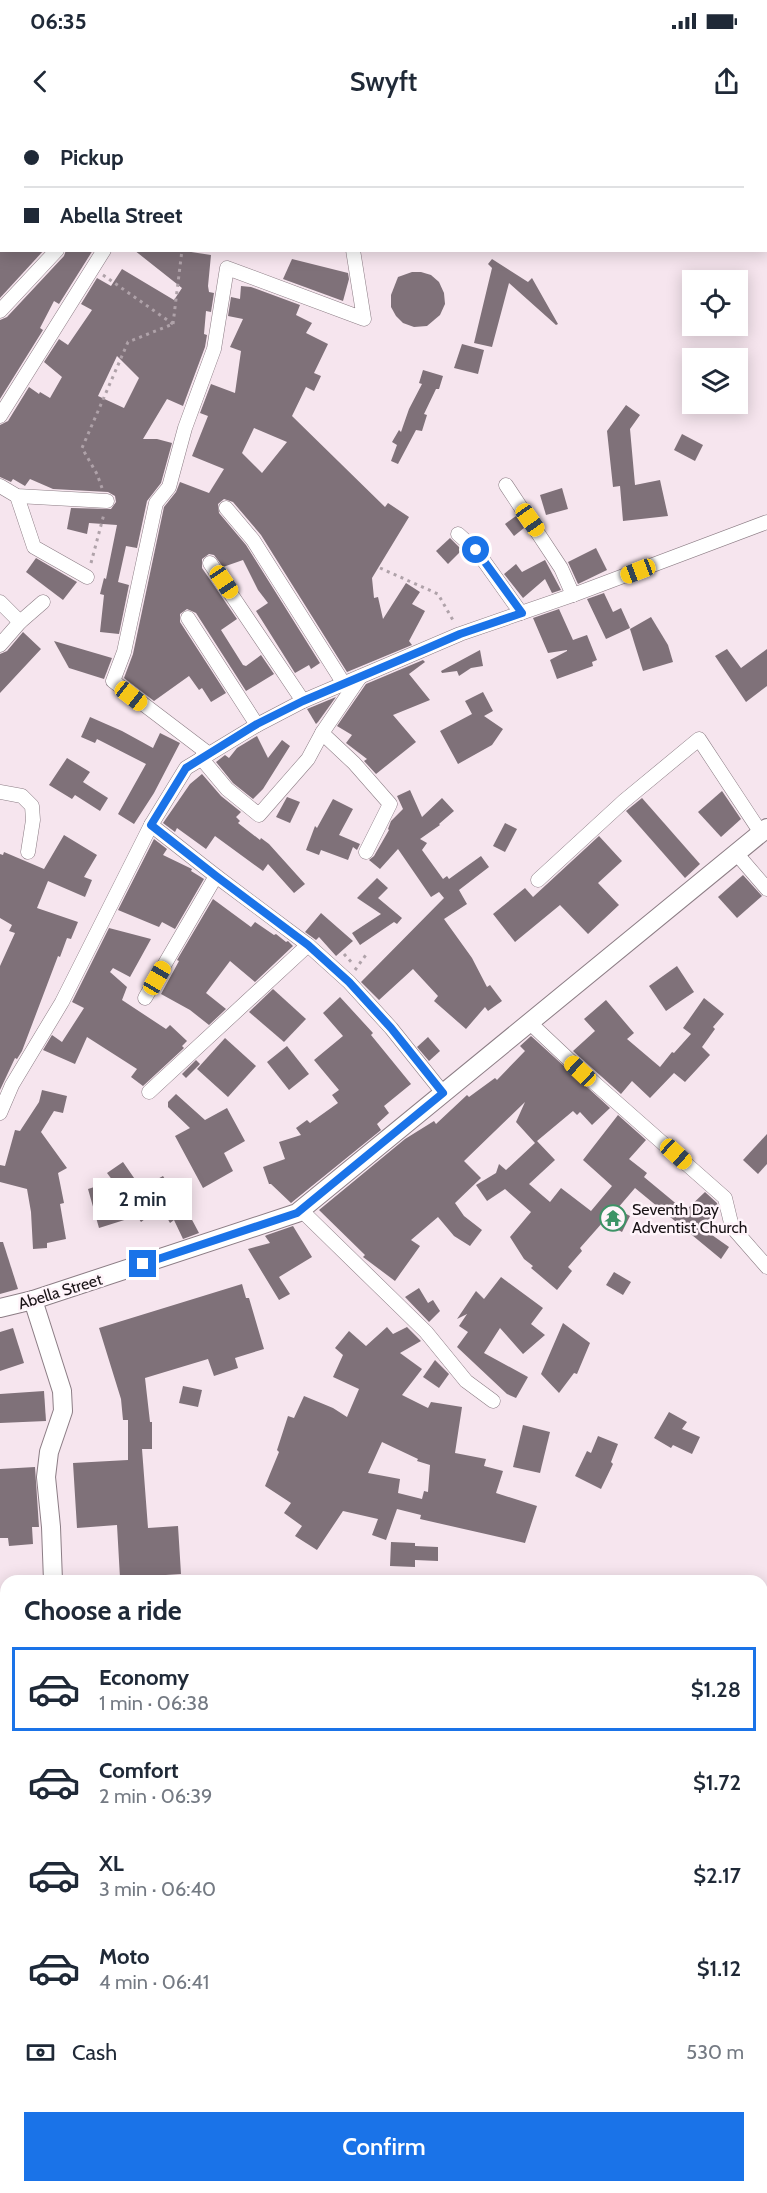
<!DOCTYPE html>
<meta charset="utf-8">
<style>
:root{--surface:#fff;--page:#f2f2f3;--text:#1f2937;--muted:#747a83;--line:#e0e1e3;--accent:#1a73e8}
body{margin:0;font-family:Cabin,sans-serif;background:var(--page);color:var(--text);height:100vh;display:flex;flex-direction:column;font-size:22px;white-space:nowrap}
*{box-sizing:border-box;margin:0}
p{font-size:20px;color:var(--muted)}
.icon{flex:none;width:33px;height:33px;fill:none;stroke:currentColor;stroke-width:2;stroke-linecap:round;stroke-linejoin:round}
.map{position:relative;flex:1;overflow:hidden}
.details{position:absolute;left:0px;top:1455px;width:768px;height:618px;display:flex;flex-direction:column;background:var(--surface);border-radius:18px 18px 0 0;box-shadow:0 3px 15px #0003}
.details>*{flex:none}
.top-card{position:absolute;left:0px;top:0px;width:768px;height:132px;box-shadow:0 3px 15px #0003;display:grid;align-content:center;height:132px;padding:0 24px;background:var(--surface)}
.controls{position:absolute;left:682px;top:150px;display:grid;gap:12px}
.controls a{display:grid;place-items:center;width:66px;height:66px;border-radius:0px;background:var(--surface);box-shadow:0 3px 15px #0003;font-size:30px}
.end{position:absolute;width:27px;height:27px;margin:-14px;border:8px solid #1a73e8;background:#fff;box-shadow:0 0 0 3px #fff}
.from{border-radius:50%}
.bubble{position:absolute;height:42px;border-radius:0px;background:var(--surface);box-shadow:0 3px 15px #0003;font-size:20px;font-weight:600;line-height:42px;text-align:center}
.car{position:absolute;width:18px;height:36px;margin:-18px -9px;border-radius:8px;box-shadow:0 0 4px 2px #0007;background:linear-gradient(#f5c518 24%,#345 0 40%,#f5c518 0 76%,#345 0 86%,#f5c518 0)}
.top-card b{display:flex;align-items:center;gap:21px;height:57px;font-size:22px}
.top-card b+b{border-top:2px solid var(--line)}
.top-card i{width:15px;height:15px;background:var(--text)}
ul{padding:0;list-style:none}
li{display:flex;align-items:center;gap:18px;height:84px;margin:0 12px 9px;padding:0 12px;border:3px solid transparent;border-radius:0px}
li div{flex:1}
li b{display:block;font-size:22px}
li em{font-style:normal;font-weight:600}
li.selected{border-color:var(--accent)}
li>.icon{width:54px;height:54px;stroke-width:1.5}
h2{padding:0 24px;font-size:27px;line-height:72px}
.pay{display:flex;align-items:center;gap:15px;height:66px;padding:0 24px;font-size:22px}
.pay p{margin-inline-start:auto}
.primary-button{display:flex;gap:12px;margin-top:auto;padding:12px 24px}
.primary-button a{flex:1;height:69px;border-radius:0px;background:var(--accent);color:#fff;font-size:24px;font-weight:600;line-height:69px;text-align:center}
.status{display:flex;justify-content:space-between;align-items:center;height:42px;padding:0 30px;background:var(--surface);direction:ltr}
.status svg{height:16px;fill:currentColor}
header{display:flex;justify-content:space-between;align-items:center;height:78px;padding:0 24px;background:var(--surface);font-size:27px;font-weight:600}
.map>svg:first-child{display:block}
</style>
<div class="status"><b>06:35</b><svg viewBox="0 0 49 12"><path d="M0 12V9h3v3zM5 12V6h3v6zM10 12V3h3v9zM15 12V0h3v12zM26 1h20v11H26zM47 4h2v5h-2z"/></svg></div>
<header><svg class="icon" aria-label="back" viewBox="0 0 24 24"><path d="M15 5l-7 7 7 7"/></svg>Swyft<svg class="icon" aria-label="share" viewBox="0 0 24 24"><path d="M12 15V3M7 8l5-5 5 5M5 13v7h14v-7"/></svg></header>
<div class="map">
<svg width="767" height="2073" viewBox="0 0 767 2073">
<rect width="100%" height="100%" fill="#f6e5ee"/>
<g fill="#7f7179" fill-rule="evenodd">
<polygon points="0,130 44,130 0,178"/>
<polygon points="66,130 93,130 59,184 54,181 40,208 43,210 0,279 0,200 7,197 64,136"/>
<path d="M134,130H178L211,135L208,166L209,172L214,173L211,192L206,191L204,214L207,215L205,227L183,286L167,279L143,319H157L172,323L161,363L147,381L137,428L126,426L118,462L129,465L119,514L100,512L104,475L100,474L104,458L106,459L117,405L89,403L87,414L67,409L71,388L111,389L116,382L115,376L108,372L53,369L30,359L25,366L13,359L11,362L0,357V305L8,301L29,267L39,274L40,272L50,278L62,257L44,242L59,219L68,225L92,190L81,184L97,158L111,166L122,149L174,180L182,168ZM117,236L139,258L124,288L98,276Z"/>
<polygon points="292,139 348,153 349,159 343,181 283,159"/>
<polygon points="492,139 528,162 532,158 558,204 556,205 509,163 492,227 474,223 492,148 488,144"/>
<polygon points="412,152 421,152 431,155 439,162 444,173 445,184 440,195 427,206 414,207 403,203 396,196 391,187 391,175 398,157"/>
<path d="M241,166L251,167L300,185L296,195L312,203L306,213L328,224L314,253L321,256L314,271L306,267L292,296L385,387L388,383L409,397L372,458L374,478L378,477L383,499L406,463L420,472L412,484L425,491L409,521L412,525L347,552L261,415L233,382L224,379L218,384L219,393L246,425L320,543L311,549L309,545L295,553L256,491L268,483L258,470L243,440L223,447L214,435L209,434L202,439V448L237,499L221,510L243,545L246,546L261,535L274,554L246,571L196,493L187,489L180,494V502L226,573L211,582L202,568L199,570L189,556L154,581L124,558L133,534L164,387L176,372L180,362L209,373L224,349L192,336L208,296L200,293L211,264L235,273L241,231L230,227L243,199L228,196L231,177L240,179ZM254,308L287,322L262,353L242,333Z"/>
<polygon points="462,224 484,230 478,254 454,248"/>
<polygon points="423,250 443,256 439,269 436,269 424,294 427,295 422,311 416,310 398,344 391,341 397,325 392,322 399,310 401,312 409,289 422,264 419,263"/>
<polygon points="626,285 640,295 630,309 635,365 660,360 668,396 623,401 620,366 613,367 607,311"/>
<polygon points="682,314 703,325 695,341 674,330"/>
<polygon points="562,368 568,389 546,395 540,375"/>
<polygon points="516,396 524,408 514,416 505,404"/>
<polygon points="450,418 462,430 448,444 436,431"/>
<polygon points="596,428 607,450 578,464 568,442"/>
<polygon points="36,438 77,462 63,480 26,452"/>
<polygon points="545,440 561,470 552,473 545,459 523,478 504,454 516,444 522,452"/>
<polygon points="604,473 613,492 621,488 630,508 606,519 587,479"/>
<polygon points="559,489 573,520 587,515 597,540 592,542 593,546 557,559 550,540 567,531 567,530 548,533 533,498"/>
<polygon points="651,497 668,525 673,542 643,551 630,509"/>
<polygon points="23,512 41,529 0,573 0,534 7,531"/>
<polygon points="54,521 112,538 104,559 69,548"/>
<polygon points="727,529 741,548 767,529 767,566 746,582 715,536"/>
<polygon points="480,530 483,546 471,548 459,556 457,551 442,553 441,551"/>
<polygon points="423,540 425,542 409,554 430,580 393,595 416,622 376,654 364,641 367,639 346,623 352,615 337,606 366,564"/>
<polygon points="483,572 493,591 484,596 503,609 492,625 458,644 440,611 472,594 465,581"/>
<polygon points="336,577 318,602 316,604 307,589"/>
<polygon points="90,597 122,611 153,628 160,613 180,623 154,673 134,704 118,694 146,644 97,619 95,623 81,617"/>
<polygon points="257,616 268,638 282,620 290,626 263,669 253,679 233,663 216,642 225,635 229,638 237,628"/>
<polygon points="67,638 90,652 83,662 108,678 100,691 75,675 72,679 49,665"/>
<polygon points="202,654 221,676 241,692 236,697 240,701 238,703 260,720 261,718 269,724 305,764 294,773 268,744 263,751 215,716 206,729 177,708 175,712 163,703 190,664"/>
<polygon points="410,670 422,697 442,678 454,691 439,704 440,705 420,719 427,723 422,730 443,759 447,756 449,759 481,736 489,747 459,770 467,784 444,799 472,838 487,867 490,865 502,881 488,891 485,887 466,909 434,881 438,876 413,849 379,880 361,862 444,778 439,772 431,777 398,729 380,749 369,740 374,736 389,710 388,709 391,701 403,689 397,676"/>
<polygon points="722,671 741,699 721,717 698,692"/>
<polygon points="287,677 300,682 290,703 276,697"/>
<polygon points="642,678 700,744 685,758 626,691"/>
<polygon points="333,679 353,689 339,715 360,724 357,730 353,727 348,740 321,730 319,735 306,730 315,706 317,708"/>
<polygon points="505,703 517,709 505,732 493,726"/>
<polygon points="64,715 97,735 84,757 92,760 85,777 48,761 37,788 78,802 71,819 67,818 60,837 58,836 22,931 17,939 15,938 0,970 0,846 15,813 9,811 12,805 0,798 0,734 3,735 4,732 44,749"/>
<polygon points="599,716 622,741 598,763 619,785 588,814 560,785 515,822 493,794 525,768 533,777"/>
<polygon points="154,719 167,729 163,735 192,749 191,751 204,759 175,809 162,802 159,807 118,790"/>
<polygon points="743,755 762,776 737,798 718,777"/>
<polygon points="377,758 388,768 378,778 402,798 397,804 394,802 360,825 352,813 381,794 357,778"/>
<polygon points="213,779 251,807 255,802 274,815 276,814 286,822 288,821 293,826 255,862 230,841 206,873 226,889 209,905 190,890 161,874 179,841 177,840"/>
<polygon points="321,793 353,821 336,836 319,817 316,820 305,812"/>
<polygon points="109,808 151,819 130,857 113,848 110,852 127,867 122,880 166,909 170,905 187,921 182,926 184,928 143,966 131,957 137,949 87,917 75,944 43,930 52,915 62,922 84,888 72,882"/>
<polygon points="677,846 694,872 666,891 649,866"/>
<polygon points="273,869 306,899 284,922 249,892"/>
<polygon points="340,877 373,913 371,915 411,964 384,986 389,993 377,1004 381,1010 291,1083 271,1064 269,1064 263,1047 285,1039 279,1022 301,1015 296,1008 307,1000 310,1003 338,983 332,975 339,970 314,940 343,916 323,893"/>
<polygon points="704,878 724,894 713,907 715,909 702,927 710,935 685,962 674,953 650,978 632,961 621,974 573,931 595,911 584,899 606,880 634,913 627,919 660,947 672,932 674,933 691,914 683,908"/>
<polygon points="531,916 610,988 592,1005 580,992 577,995 573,991 537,1021 555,1040 529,1064 550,1082 561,1068 591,1091 612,1066 583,1040 618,995 646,1020 629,1039 647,1053 644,1057 685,1091 705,1072 717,1083 719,1092 702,1108 729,1127 721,1139 635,1068 617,1089 630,1096 622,1112 603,1102 580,1128 582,1131 568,1147 572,1151 557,1170 531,1148 533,1146 524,1139 510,1117 531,1092 505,1069 487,1081 476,1065 496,1053 499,1044 506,1050 535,1023 516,1002 525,982 464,1041 481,1058 455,1083 464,1096 482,1110 470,1126 454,1116 438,1097 411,1120 420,1126 395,1161 363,1137 365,1135 319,1090 405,1019 434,1001 436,1004 467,975 469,977 495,958 497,960 525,931 520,926"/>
<polygon points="428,917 440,931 429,941 417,927"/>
<polygon points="225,918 256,946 228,977 197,949"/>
<polygon points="287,926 309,954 289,970 267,942"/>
<polygon points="196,940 200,944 186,958 182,954"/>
<polygon points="42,970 67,976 63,993 54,991 41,1012 67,1048 58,1053 64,1083 60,1084 66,1119 47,1123 47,1128 33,1129 31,1092 27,1069 0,1062 0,1045 5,1046 15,1010 20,1011 39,982"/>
<polygon points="176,974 205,1000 227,988 245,1021 224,1033 233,1051 203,1068 175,1016 190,1008 168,987 168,982"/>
<polygon points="767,1014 767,1044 758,1054 743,1040"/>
<polygon points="123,1042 141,1068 163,1056 188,1097 190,1096 199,1113 183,1119 174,1100 170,1103 161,1087 141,1102 137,1096 99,1108 88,1069 113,1061 107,1053"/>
<polygon points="293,1106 312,1137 279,1157 290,1174 279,1180 248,1129 270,1123 265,1116 267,1115"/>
<polygon points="0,1122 3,1122 18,1169 0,1174"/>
<polygon points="614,1152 631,1162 623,1175 606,1165"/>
<polygon points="501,1157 543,1188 531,1204 545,1215 523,1234 500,1208 484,1233 528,1257 516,1278 507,1274 457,1227 468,1212 459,1206 467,1194 457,1199 476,1171 484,1179"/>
<polygon points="242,1164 246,1178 249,1178 264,1229 235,1238 238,1248 214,1256 208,1239 145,1258 150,1302 152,1302 152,1329 142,1329 148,1408 178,1406 181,1454 120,1458 117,1405 77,1408 73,1343 128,1340 128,1300 123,1300 121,1279 99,1208"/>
<polygon points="419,1168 428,1183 433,1180 440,1191 429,1202 405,1177"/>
<polygon points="563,1203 590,1223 577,1254 574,1253 559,1273 541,1254"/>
<path d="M387,1207L393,1214L407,1207L421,1221L400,1233L422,1249L402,1275L428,1288L431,1282L462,1287L455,1333L486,1339L484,1346L503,1351L496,1373L537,1386L525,1423L420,1399L421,1395L397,1389L386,1420L372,1415L378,1399L343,1391L317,1430L295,1416L302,1406L284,1393L291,1383L265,1366L279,1332L277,1330L288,1296L294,1298L304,1276L333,1288L347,1297L359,1269L333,1257L343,1235L335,1228L349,1211L366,1226ZM382,1322L418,1339L417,1341L430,1345L428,1372L424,1371L422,1379L398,1373L400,1359L368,1353Z"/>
<polygon points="13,1208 24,1243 0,1251 0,1212"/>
<polygon points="435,1240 449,1254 439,1268 423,1257"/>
<polygon points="183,1266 202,1270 198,1287 179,1283"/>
<polygon points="44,1271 46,1301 0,1303 0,1274"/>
<polygon points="669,1292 687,1302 682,1309 700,1317 692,1334 673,1325 671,1328 654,1318"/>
<polygon points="523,1305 550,1312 540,1353 513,1347"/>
<polygon points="598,1316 618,1324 611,1342 613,1344 601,1369 575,1356 587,1331 591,1333"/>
<polygon points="35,1347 39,1407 32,1407 33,1424 9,1426 8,1418 0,1418 0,1349"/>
<polygon points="391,1422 415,1423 415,1426 438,1427 438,1441 415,1440 415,1447 390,1446"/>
</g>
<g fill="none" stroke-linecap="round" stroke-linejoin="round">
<g stroke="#8c7d85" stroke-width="15">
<g id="street">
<polyline points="330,0 330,2"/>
<polyline points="158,2 158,0"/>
<polyline points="0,191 57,130"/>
<polyline points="0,296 104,130"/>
<polyline points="506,365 561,448 573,475"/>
<polyline points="0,366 17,376 107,381"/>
<polyline points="17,376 34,427 87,457"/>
<polyline points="226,388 253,420 344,564"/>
<polyline points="458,414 476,430 521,493"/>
<polyline points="210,443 303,581"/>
<polyline points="0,482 20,502"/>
<polyline points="188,498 257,605"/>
<polyline points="0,525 20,502 43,482"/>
<polyline points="322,613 354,643 390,684 366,732"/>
<polyline points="209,634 113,561 124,532 156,383 169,367 185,308 214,229 227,148 364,199 353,130"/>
<polyline points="201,638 227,669 259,695 308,639 322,613 360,557"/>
<polyline points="0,672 22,676 32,686 33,700 28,732"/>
<polyline points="151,705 216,756 308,825 349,862 391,908 443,973"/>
<polyline points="736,733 767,769"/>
<polyline points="538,760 624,681 699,619 761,713"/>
<polyline points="145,878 216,756"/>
<polyline points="529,902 581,951 725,1078 732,1107 767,1147"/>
<polyline points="149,972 308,825"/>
<polyline points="0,993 12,965 62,882 151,705 186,648 257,605 303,581 460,514 573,475 767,402"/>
<polyline points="301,1090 426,1212 466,1261 493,1281"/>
<polyline points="0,1783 6,1786"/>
<polyline points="0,2031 6,2033"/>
<polyline points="83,2067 95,2073"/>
<polyline points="141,2073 144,2067"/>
<polyline points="294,2073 295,2067"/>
</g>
</g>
<g stroke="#8c7d85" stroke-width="20">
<g id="secondary">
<polyline points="33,1180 62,1271 63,1291 49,1332 46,1357 51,1407 53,1461"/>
<polyline points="0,1188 33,1180 297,1093 767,708"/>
<polyline points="0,1646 6,1629"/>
</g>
</g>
<g stroke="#afa2a9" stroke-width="3" stroke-dasharray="3 4.5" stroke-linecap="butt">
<polyline points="103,155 173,204"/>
<polyline points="173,204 182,130"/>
<polyline points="102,368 97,354 82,328 128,222 173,204"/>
<polyline points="91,443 104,394"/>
<polyline points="380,448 438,474 454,502"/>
<polyline points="344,834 353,844"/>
<polyline points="355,850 368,832"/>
<polyline points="0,1699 6,1702"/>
<polyline points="0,1831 6,1819"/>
<polyline points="0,1903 6,1906"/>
<polyline points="0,1968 6,1955"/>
<polyline points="216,2067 226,2073"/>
<polyline points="211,2073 213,2067"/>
</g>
<use href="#street" stroke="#fff" stroke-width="14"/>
<use href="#secondary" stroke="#fff" stroke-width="18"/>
</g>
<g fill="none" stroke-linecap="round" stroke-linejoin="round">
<polyline stroke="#1a73e8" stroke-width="8" points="143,1144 297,1093 443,973 391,908 349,862 308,825 216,756 151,705 186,648 257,604 303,581 421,531 460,514 522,493 476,430"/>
</g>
<defs>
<g id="temple-ring" transform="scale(1.35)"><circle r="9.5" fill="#fff4fa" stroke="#3d9366" stroke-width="1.5"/><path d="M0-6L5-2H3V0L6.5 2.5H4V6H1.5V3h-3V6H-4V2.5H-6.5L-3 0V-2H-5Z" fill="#3d9366"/></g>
</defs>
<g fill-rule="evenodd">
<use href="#temple-ring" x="613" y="1098"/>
</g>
<g text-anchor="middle" stroke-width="5" stroke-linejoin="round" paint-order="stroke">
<g font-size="16" fill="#191316" stroke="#fff4fa" text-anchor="start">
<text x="632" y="1095">Seventh Day<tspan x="632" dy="18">Adventist Church</tspan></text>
</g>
<g font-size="16" fill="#191316" stroke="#fff4fa">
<text transform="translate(60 1171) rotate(-17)" y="6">Abella Street</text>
</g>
</g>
</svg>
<div class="controls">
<a><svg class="icon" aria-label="locate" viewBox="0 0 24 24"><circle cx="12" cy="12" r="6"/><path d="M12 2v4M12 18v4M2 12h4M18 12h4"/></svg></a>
<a><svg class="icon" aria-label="layers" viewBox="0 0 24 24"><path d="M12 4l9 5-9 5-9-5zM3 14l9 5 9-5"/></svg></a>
</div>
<i class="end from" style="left:476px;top:430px"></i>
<i class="end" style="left:143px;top:1144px"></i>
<div class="bubble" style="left:93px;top:1058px;width:99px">2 min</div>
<i class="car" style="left:530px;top:400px;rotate:145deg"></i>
<i class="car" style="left:638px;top:451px;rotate:249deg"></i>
<i class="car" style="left:224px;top:462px;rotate:146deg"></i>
<i class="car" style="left:131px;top:576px;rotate:128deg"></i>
<i class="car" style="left:157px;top:858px;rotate:30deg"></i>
<i class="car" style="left:580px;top:951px;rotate:313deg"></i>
<i class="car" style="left:676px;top:1034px;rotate:132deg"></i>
<div class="top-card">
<b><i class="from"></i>Pickup</b>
<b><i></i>Abella Street</b>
</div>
<section class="details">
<h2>Choose a ride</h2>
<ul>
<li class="selected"><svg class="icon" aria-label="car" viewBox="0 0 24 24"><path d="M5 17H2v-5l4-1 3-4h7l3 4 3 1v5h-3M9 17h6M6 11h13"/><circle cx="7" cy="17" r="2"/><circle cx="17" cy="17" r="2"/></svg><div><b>Economy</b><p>1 min · 06:38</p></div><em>$1.28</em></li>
<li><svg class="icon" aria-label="car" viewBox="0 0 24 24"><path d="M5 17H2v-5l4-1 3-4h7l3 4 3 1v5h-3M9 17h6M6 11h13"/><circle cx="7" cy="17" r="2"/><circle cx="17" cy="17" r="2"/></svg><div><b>Comfort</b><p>2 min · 06:39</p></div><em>$1.72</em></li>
<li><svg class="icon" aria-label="car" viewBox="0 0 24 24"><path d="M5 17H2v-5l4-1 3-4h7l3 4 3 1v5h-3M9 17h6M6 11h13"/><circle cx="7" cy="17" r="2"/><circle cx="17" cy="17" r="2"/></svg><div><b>XL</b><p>3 min · 06:40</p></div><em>$2.17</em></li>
<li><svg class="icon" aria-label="car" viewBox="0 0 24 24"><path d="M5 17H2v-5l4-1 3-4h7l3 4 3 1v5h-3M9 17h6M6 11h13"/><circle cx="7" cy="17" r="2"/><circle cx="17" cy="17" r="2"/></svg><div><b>Moto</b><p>4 min · 06:41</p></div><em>$1.12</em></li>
</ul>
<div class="pay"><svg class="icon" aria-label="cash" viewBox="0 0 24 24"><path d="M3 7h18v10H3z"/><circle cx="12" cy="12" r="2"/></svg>Cash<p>530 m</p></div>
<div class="primary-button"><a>Confirm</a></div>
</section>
</div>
